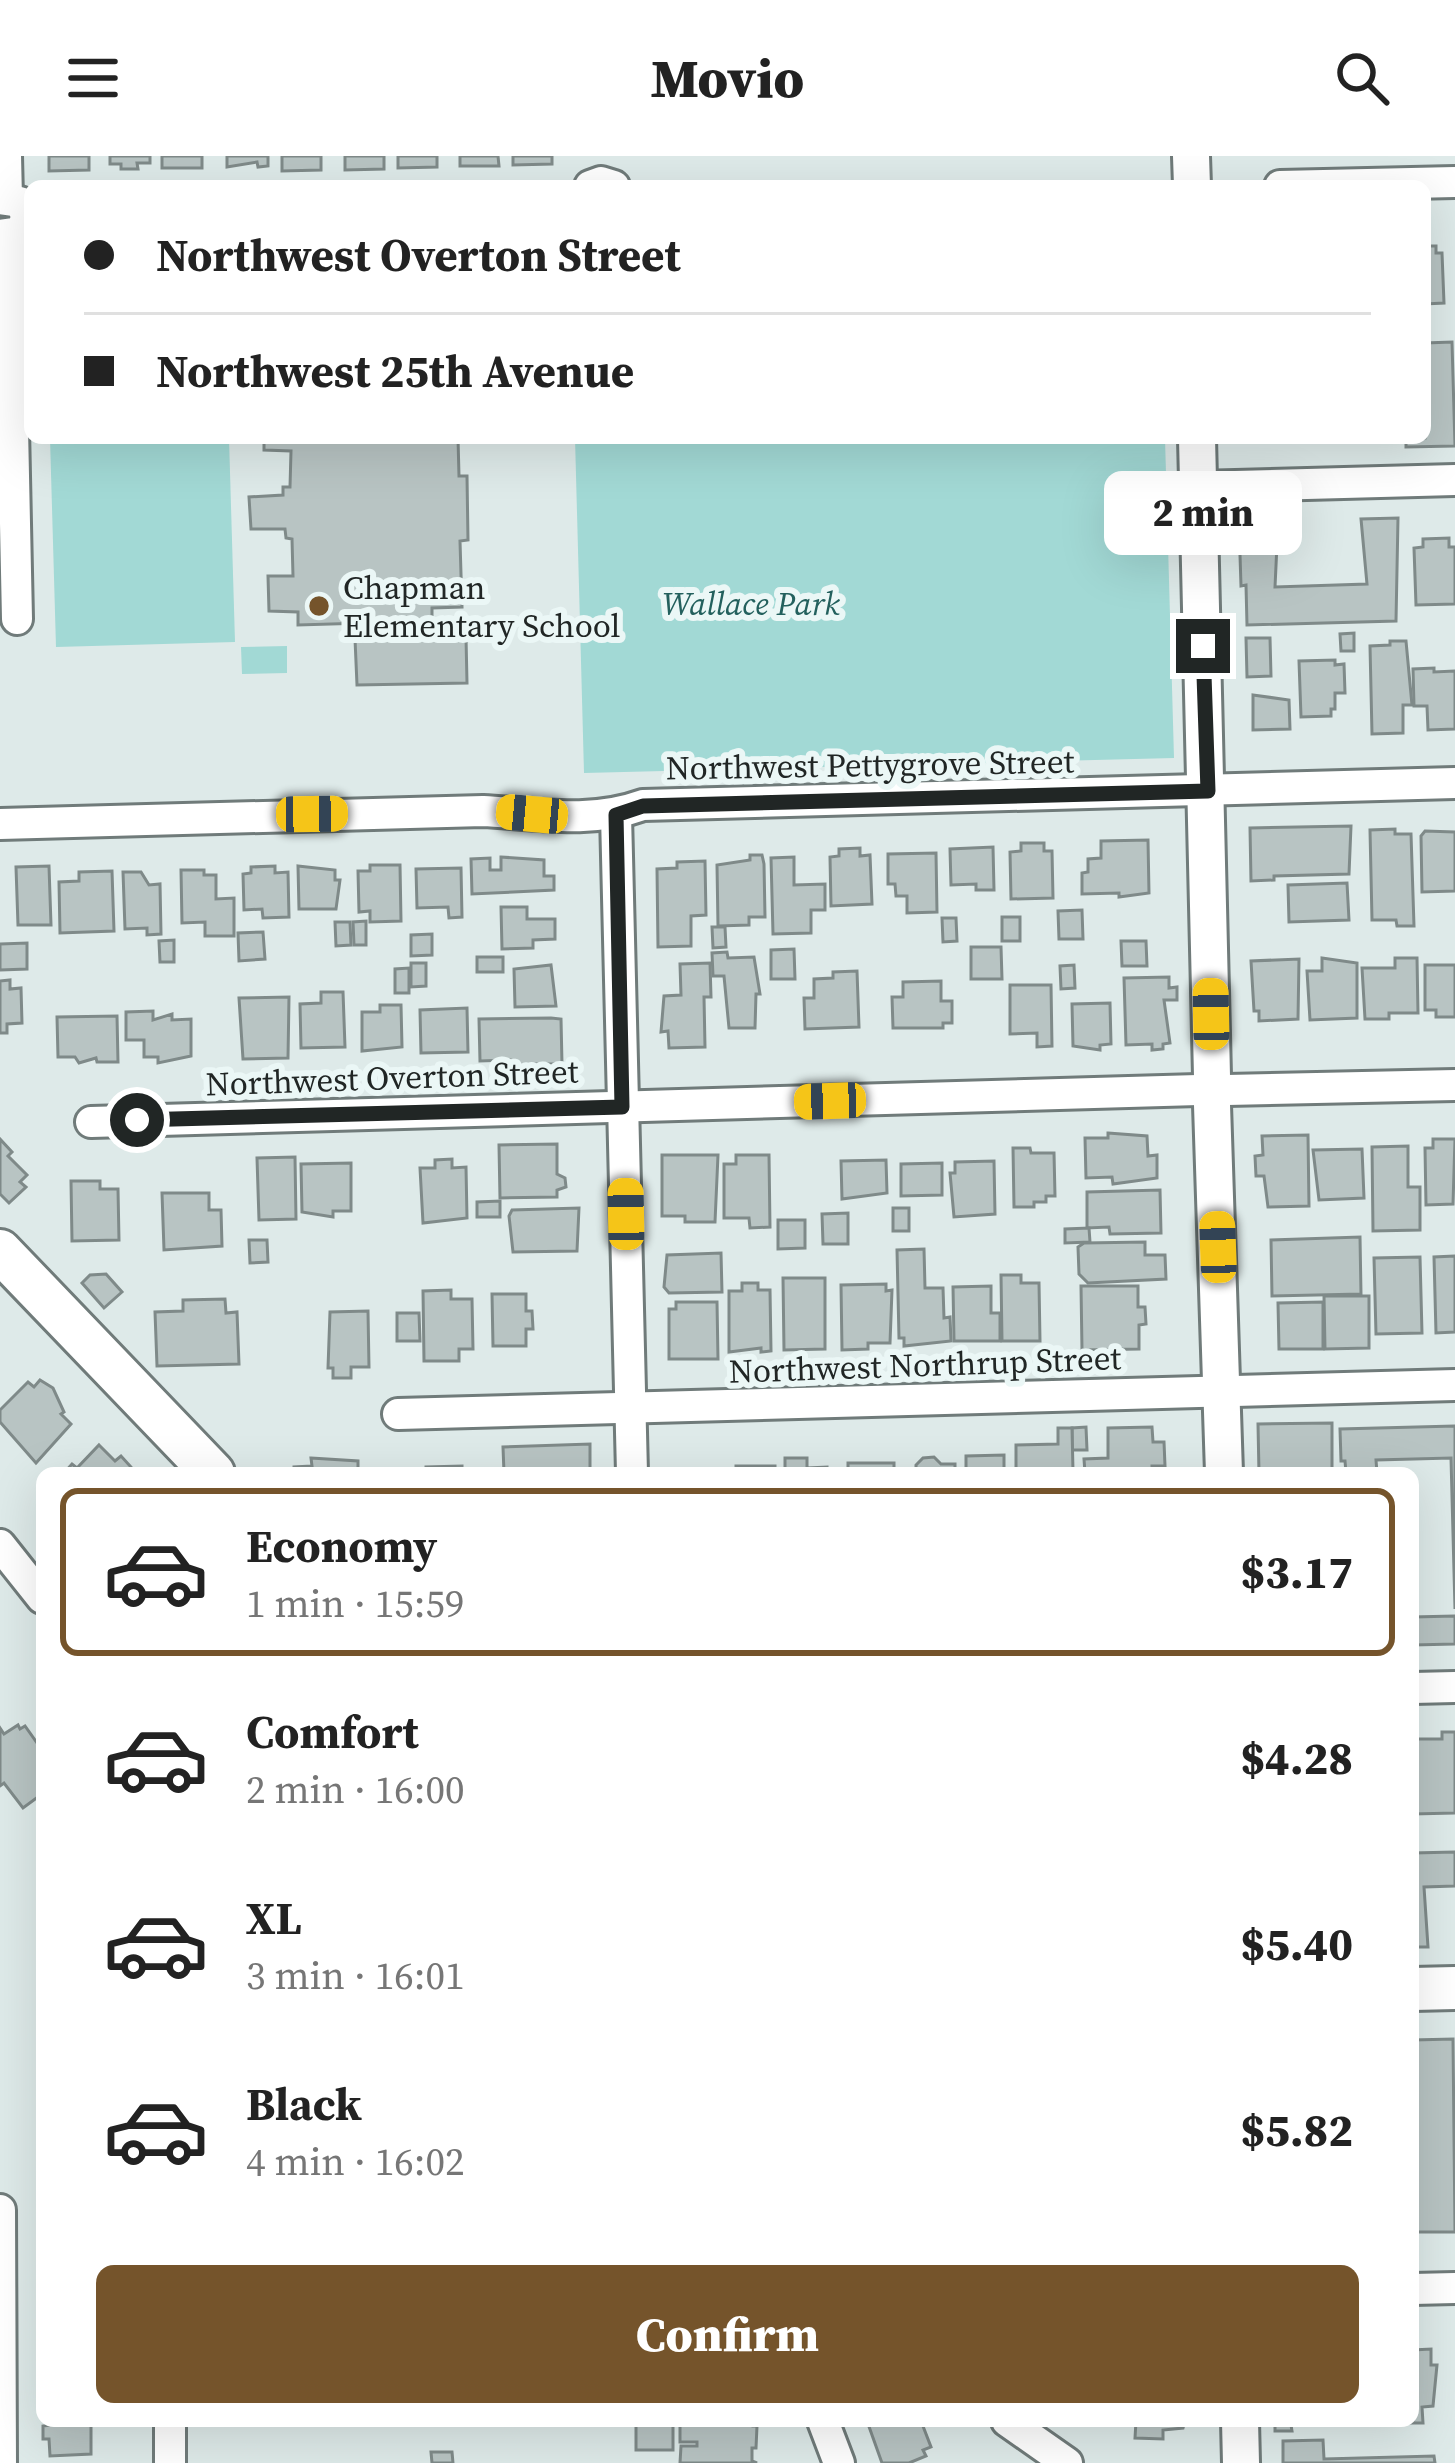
<!DOCTYPE html>
<meta charset="utf-8">
<style>
:root{--surface:#fff;--page:#f2f2f2;--text:#222;--muted:#767676;--line:#e0e0e0;--accent:#75542b}
body{margin:0;font-family:"Source Serif 4",serif;background:var(--page);color:var(--text);height:100vh;display:flex;flex-direction:column;font-size:45px;white-space:nowrap}
*{box-sizing:border-box;margin:0}
p{font-size:39px;color:var(--muted)}
.icon{flex:none;width:66px;height:66px;fill:none;stroke:currentColor;stroke-width:2;stroke-linecap:round;stroke-linejoin:round}
.map{position:relative;flex:1;overflow:hidden}
.sheet{position:absolute;left:36px;top:1311px;width:1383px;height:960px;display:flex;flex-direction:column;background:var(--surface);border-radius:18px;box-shadow:0 12px 48px #0002}
.sheet>*{flex:none}
.hud{position:absolute;left:24px;top:24px;width:1407px;height:264px;border-radius:18px;box-shadow:0 12px 48px #0002;display:grid;align-content:center;height:264px;padding:0 60px;background:var(--surface)}
.end{position:absolute;width:54px;height:54px;margin:-27px;border:15px solid #212625;background:#fff;box-shadow:0 0 0 6px #fff}
.from{border-radius:50%}
.bubble{position:absolute;height:84px;border-radius:18px;background:var(--surface);box-shadow:0 12px 48px #0002;font-size:39px;font-weight:800;line-height:84px;text-align:center}
.car{position:absolute;width:36px;height:72px;margin:-36px -18px;border-radius:15px;box-shadow:0 0 9px 3px #0007;background:linear-gradient(#f5c518 24%,#345 0 40%,#f5c518 0 76%,#345 0 86%,#f5c518 0)}
.hud b{display:flex;align-items:center;gap:42px;height:114px;font-size:45px}
.hud b+b{border-top:3px solid var(--line)}
.hud i{width:30px;height:30px;background:var(--text)}
ul{padding:21px 0 0;list-style:none}
li{display:flex;align-items:center;gap:36px;height:168px;margin:0 24px 18px;padding:0 36px;border:6px solid transparent;border-radius:18px}
li div{flex:1}
li b{display:block;font-size:45px}
li em{font-style:normal;font-weight:800}
li.on{border-color:var(--accent)}
li>.icon{width:108px;height:108px;stroke-width:1.5}
.cta{display:flex;gap:24px;margin-top:auto;padding:24px 60px}
.cta a{flex:1;height:138px;border-radius:18px;background:var(--accent);color:#fff;font-size:48px;font-weight:800;line-height:138px;text-align:center}
header{display:flex;justify-content:space-between;align-items:center;height:156px;padding:0 60px;background:var(--surface);font-size:54px;font-weight:800}
.map>svg:first-child{display:block}
</style>
<header><svg class="icon" aria-label="menu" viewBox="0 0 24 24"><path d="M4 6h16M4 12h16M4 18h16"/></svg>Movio<svg class="icon" aria-label="search" viewBox="0 0 24 24"><circle cx="10" cy="10" r="6"/><path d="M15 15l6 6"/></svg></header>
<div class="map">
<svg width="1455" height="2307" viewBox="0 0 1455 2307">
<rect width="100%" height="100%" fill="#deeae9"/>
<g fill="#a2d9d5">
<polygon points="50,282 229,282 235,486 56,491"/>
<polygon points="575,282 1165,282 1174,602 584,617"/>
<polygon points="287,490 287,517 242,518 241,491"/>
</g>
<g fill="#b8c4c3" stroke="#7f8a89" stroke-width="3">
<polygon points="49,0 89,0 89,14 49,15"/>
<polygon points="110,0 150,0 150,7 137,7 138,13 121,13 121,8 110,8"/>
<rect x="162" y="0" width="40" height="12"/>
<polygon points="227,0 268,0 268,10 258,11 257,6 227,11"/>
<polygon points="282,0 321,0 321,14 282,15"/>
<polygon points="345,0 384,0 384,13 345,14"/>
<polygon points="398,0 437,0 437,11 398,12"/>
<polygon points="460,0 498,0 499,10 460,10"/>
<polygon points="513,0 552,0 552,8 513,9"/>
<polygon points="1425,90 1436,90 1436,97 1442,97 1444,147 1425,148"/>
<polygon points="1452,186 1455,290 1406,291 1406,282 1425,282 1425,187"/>
<polygon points="264,282 458,282 459,320 467,320 468,384 460,385 462,451 432,452 432,465 298,469 298,456 269,455 268,420 293,420 292,383 286,382 285,373 251,373 249,341 283,339 283,331 290,331 291,295 264,294"/>
<polygon points="1398,362 1396,465 1247,469 1246,429 1241,430 1239,368 1278,367 1275,431 1367,428 1361,363"/>
<polygon points="1449,382 1449,391 1455,391 1455,448 1416,449 1414,392 1423,391 1423,383"/>
<polygon points="1354,477 1354,495 1341,495 1340,478"/>
<polygon points="466,481 467,527 357,529 355,483"/>
<polygon points="1246,482 1270,482 1271,520 1247,521"/>
<polygon points="1390,485 1406,485 1412,549 1403,549 1403,577 1372,578 1370,490 1390,489"/>
<polygon points="1335,504 1335,509 1344,508 1345,537 1335,537 1335,553 1331,553 1331,560 1301,561 1299,505"/>
<polygon points="1434,512 1434,516 1455,515 1455,573 1428,574 1427,550 1414,550 1413,513"/>
<polygon points="1253,539 1289,544 1290,573 1253,574"/>
<polygon points="1351,670 1349,718 1274,720 1274,724 1251,725 1250,672"/>
<polygon points="1395,673 1395,678 1411,678 1414,770 1397,770 1396,764 1372,764 1370,674"/>
<polygon points="1425,675 1455,676 1455,735 1422,736 1421,680"/>
<polygon points="1148,684 1149,737 1119,741 1119,737 1082,738 1082,717 1088,716 1088,703 1101,702 1101,685"/>
<polygon points="1021,687 1044,687 1044,695 1052,695 1053,742 1011,743 1010,696 1021,695"/>
<polygon points="993,691 994,734 976,734 976,728 951,729 950,693"/>
<polygon points="860,692 860,700 870,699 872,748 831,750 830,701 839,700 839,693"/>
<polygon points="936,697 937,756 907,757 907,740 896,740 895,728 888,728 888,698"/>
<polygon points="750,699 762,699 764,708 765,761 749,761 749,769 718,770 717,709 750,704"/>
<polygon points="501,701 544,704 544,720 554,720 554,734 472,738 471,703 490,702 490,714 501,714"/>
<polygon points="794,701 794,729 825,728 825,754 811,754 811,777 773,778 771,702"/>
<polygon points="705,705 706,759 691,760 691,790 658,791 657,713 677,712 677,706"/>
<polygon points="370,709 400,709 401,765 370,766 370,755 359,756 358,715 370,715"/>
<polygon points="49,710 51,769 18,769 16,711"/>
<polygon points="275,710 275,717 288,716 289,761 263,762 262,753 244,754 243,718 251,717 251,711"/>
<polygon points="298,710 335,714 335,724 340,724 336,753 299,753"/>
<polygon points="461,712 462,761 449,762 448,751 417,752 416,713"/>
<polygon points="181,714 204,714 204,719 216,719 216,743 234,742 234,780 205,780 205,766 182,767"/>
<polygon points="112,715 114,775 60,777 59,726 79,725 79,716"/>
<polygon points="123,716 141,716 149,729 160,728 161,778 147,779 147,772 125,773"/>
<polygon points="1347,727 1349,764 1289,766 1288,729"/>
<polygon points="501,751 527,751 527,763 555,763 555,783 533,784 533,792 502,793"/>
<polygon points="1082,754 1083,783 1059,783 1058,755"/>
<rect x="1002" y="761" width="18" height="24"/>
<polygon points="942,762 956,762 957,785 943,786"/>
<polygon points="366,765 366,789 354,789 353,766"/>
<polygon points="335,766 350,766 351,789 336,790"/>
<polygon points="712,771 725,771 726,791 713,792"/>
<polygon points="263,776 265,803 239,805 238,777"/>
<polygon points="432,778 432,799 411,800 411,779"/>
<polygon points="174,784 174,806 160,806 159,785"/>
<polygon points="1121,785 1146,785 1147,810 1122,810"/>
<polygon points="27,787 27,813 0,814 0,788"/>
<polygon points="971,791 1001,791 1002,823 971,823"/>
<polygon points="794,793 795,823 771,823 771,794"/>
<polygon points="727,796 728,802 754,801 760,838 756,838 755,872 729,872 724,820 713,820 712,797"/>
<rect x="477" y="801" width="26" height="15"/>
<polygon points="1322,802 1357,807 1357,862 1310,864 1307,815 1322,815"/>
<polygon points="1395,802 1417,802 1418,857 1389,857 1389,863 1365,863 1362,812 1395,812"/>
<polygon points="1299,803 1298,863 1259,865 1259,855 1254,855 1251,805"/>
<polygon points="411,807 426,807 426,830 411,831"/>
<polygon points="710,807 711,841 704,841 705,891 669,892 668,875 661,876 664,840 681,839 680,808"/>
<polygon points="551,809 556,850 515,851 514,813"/>
<polygon points="1074,809 1075,832 1061,833 1060,810"/>
<polygon points="1425,809 1455,809 1455,861 1436,861 1436,854 1425,854"/>
<polygon points="409,812 409,837 395,837 395,813"/>
<polygon points="857,815 859,871 805,873 804,842 814,842 814,823 833,822 833,816"/>
<polygon points="1169,821 1169,832 1177,831 1177,844 1164,844 1170,887 1163,888 1163,893 1152,894 1152,888 1126,889 1124,822"/>
<polygon points="10,824 10,833 21,832 22,867 7,868 7,877 0,877 0,825"/>
<polygon points="941,825 941,845 952,845 952,867 943,867 943,872 893,872 892,841 903,841 903,826"/>
<polygon points="1010,829 1051,829 1052,890 1037,891 1037,877 1010,878"/>
<polygon points="321,836 343,836 345,891 301,892 300,848 321,847"/>
<polygon points="289,841 288,902 243,903 239,842"/>
<polygon points="1110,847 1111,888 1100,889 1100,894 1073,890 1072,848"/>
<polygon points="380,849 401,849 402,891 362,895 362,856 380,856"/>
<polygon points="467,852 468,896 421,897 420,854"/>
<polygon points="153,855 153,864 172,858 172,864 191,863 191,900 158,907 158,901 144,901 144,884 126,884 126,856"/>
<polygon points="117,860 118,906 97,906 96,902 79,907 75,901 58,901 57,861"/>
<polygon points="551,862 561,863 562,908 536,908 536,917 526,917 526,909 510,909 510,904 480,905 479,863"/>
<polygon points="1108,977 1147,980 1148,1000 1157,999 1157,1022 1113,1028 1112,1021 1086,1022 1085,982 1108,982"/>
<polygon points="1308,979 1309,1050 1268,1051 1264,1020 1256,1020 1255,1000 1263,999 1262,980"/>
<polygon points="0,983 12,996 8,1000 27,1019 20,1026 26,1031 9,1047 0,1038"/>
<polygon points="1433,983 1455,983 1453,1048 1426,1049 1425,992 1433,992"/>
<polygon points="557,988 557,1018 565,1022 566,1031 557,1034 557,1041 500,1042 499,989"/>
<polygon points="1408,990 1408,1031 1420,1031 1420,1074 1373,1075 1372,991"/>
<polygon points="1013,992 1030,992 1031,997 1054,997 1055,1040 1046,1040 1046,1046 1034,1046 1034,1051 1014,1051"/>
<polygon points="1362,993 1364,1042 1319,1044 1313,994"/>
<polygon points="662,999 718,999 715,1066 685,1066 685,1060 662,1060"/>
<polygon points="736,999 769,999 770,1071 750,1072 749,1062 724,1062 724,1008 736,1008"/>
<polygon points="295,1001 296,1063 259,1064 257,1002"/>
<polygon points="452,1003 452,1012 466,1011 467,1062 423,1067 420,1012 435,1012 435,1004"/>
<polygon points="886,1004 887,1037 842,1043 841,1005"/>
<polygon points="994,1005 995,1058 954,1061 950,1017 955,1017 955,1006"/>
<polygon points="351,1007 351,1055 333,1055 333,1061 302,1056 301,1008"/>
<polygon points="942,1007 942,1039 901,1040 901,1008"/>
<polygon points="71,1025 100,1025 100,1033 118,1033 119,1084 72,1085"/>
<polygon points="1160,1034 1161,1077 1110,1078 1109,1071 1087,1072 1087,1036"/>
<polygon points="162,1037 209,1037 209,1054 221,1054 222,1090 164,1094"/>
<polygon points="500,1045 500,1061 477,1061 477,1046"/>
<polygon points="579,1052 577,1095 513,1096 509,1060 512,1054"/>
<rect x="893" y="1052" width="16" height="23"/>
<polygon points="848,1057 848,1088 823,1088 822,1058"/>
<polygon points="778,1064 805,1064 805,1092 778,1093"/>
<polygon points="1089,1072 1090,1086 1065,1087 1065,1073"/>
<polygon points="1360,1081 1361,1138 1272,1140 1271,1084"/>
<polygon points="249,1084 267,1084 268,1106 250,1107"/>
<polygon points="1145,1086 1145,1099 1165,1099 1166,1123 1088,1127 1079,1118 1078,1091 1084,1087"/>
<polygon points="924,1093 925,1132 943,1132 944,1162 950,1161 951,1185 904,1190 904,1182 899,1182 897,1094"/>
<polygon points="721,1097 722,1136 669,1137 664,1131 667,1099"/>
<polygon points="1455,1100 1455,1176 1436,1177 1434,1101"/>
<polygon points="1420,1101 1422,1177 1376,1178 1374,1102"/>
<polygon points="106,1118 122,1136 104,1152 82,1127 90,1119"/>
<polygon points="1001,1119 1021,1119 1021,1127 1039,1127 1040,1185 1002,1185"/>
<polygon points="783,1122 825,1122 825,1193 784,1194"/>
<polygon points="742,1127 758,1127 758,1134 770,1134 771,1195 761,1196 761,1192 729,1196 729,1135 742,1135"/>
<polygon points="886,1128 886,1135 892,1134 890,1187 868,1187 868,1193 842,1194 841,1129"/>
<polygon points="991,1130 991,1157 1000,1157 1000,1185 954,1185 953,1131"/>
<polygon points="1081,1130 1138,1130 1138,1151 1145,1151 1146,1168 1139,1169 1139,1193 1082,1194"/>
<polygon points="451,1134 451,1143 472,1143 473,1193 459,1193 459,1205 424,1205 423,1135"/>
<polygon points="492,1138 526,1138 526,1155 532,1155 533,1173 526,1173 526,1190 493,1190"/>
<polygon points="1324,1140 1369,1140 1369,1192 1325,1193"/>
<polygon points="225,1143 226,1157 237,1156 239,1208 157,1210 155,1156 183,1155 183,1144"/>
<polygon points="676,1146 717,1146 718,1203 669,1203 669,1153 676,1153"/>
<polygon points="1323,1146 1323,1193 1279,1193 1278,1147"/>
<polygon points="368,1155 369,1211 351,1211 351,1222 333,1222 333,1212 328,1212 330,1156"/>
<polygon points="397,1157 419,1157 420,1185 397,1185"/>
<polygon points="40,1224 53,1232 64,1256 61,1258 71,1268 36,1307 0,1266 0,1254 28,1226 34,1231"/>
<polygon points="1332,1267 1332,1317 1259,1317 1258,1268"/>
<polygon points="1455,1270 1455,1453 1451,1302 1376,1304 1377,1317 1346,1317 1345,1305 1341,1305 1340,1273"/>
<polygon points="1086,1271 1087,1294 1072,1294 1072,1272"/>
<polygon points="1152,1271 1153,1286 1164,1286 1165,1310 1152,1310 1152,1317 1085,1317 1084,1303 1108,1302 1108,1272"/>
<polygon points="1058,1272 1072,1272 1073,1315 1016,1317 1016,1289 1058,1288"/>
<polygon points="590,1288 590,1317 504,1317 503,1291"/>
<polygon points="99,1289 115,1305 121,1300 131,1311 129,1317 64,1317 72,1308 77,1312"/>
<polygon points="1004,1299 1004,1317 966,1317 966,1300"/>
<polygon points="934,1301 941,1308 955,1308 955,1317 916,1317 916,1309 923,1302"/>
<polygon points="311,1302 358,1305 358,1317 294,1317 294,1311 312,1310"/>
<polygon points="785,1302 807,1302 807,1312 827,1311 827,1317 785,1317"/>
<rect x="848" y="1307" width="46" height="10"/>
<polygon points="462,1310 462,1317 426,1317 426,1311"/>
<rect x="736" y="1310" width="39" height="7"/>
<polygon points="724,1314 724,1317 670,1317 670,1315"/>
<polygon points="1455,1460 1455,1488 1413,1489 1413,1461"/>
<polygon points="18,1569 20,1573 25,1570 42,1594 42,1638 23,1652 4,1627 0,1630 0,1572 4,1578"/>
<polygon points="1442,1576 1455,1576 1455,1657 1413,1658 1413,1583 1442,1583"/>
<polygon points="1455,1696 1455,1730 1424,1731 1428,1791 1413,1791 1413,1697"/>
<polygon points="1453,1883 1455,2076 1413,2076 1413,1884"/>
<polygon points="1431,2193 1431,2209 1437,2209 1433,2250 1422,2251 1423,2267 1393,2267 1413,2265 1413,2194"/>
<polygon points="51,2265 91,2265 91,2298 50,2300 49,2283 43,2283 43,2270 51,2269"/>
<rect x="636" y="2265" width="37" height="29"/>
<polygon points="680,2265 753,2265 753,2270 757,2270 756,2292 752,2292 752,2305 757,2307 680,2307 681,2290 697,2290 697,2286 680,2286"/>
<polygon points="867,2265 921,2265 931,2291 923,2294 926,2300 909,2307 882,2307"/>
<polygon points="1136,2265 1185,2265 1183,2272 1163,2274 1163,2283 1135,2282"/>
<polygon points="1275,2265 1313,2265 1313,2269 1291,2269 1292,2275 1275,2275"/>
<polygon points="1323,2284 1324,2303 1434,2300 1435,2307 1283,2307 1283,2285"/>
<polygon points="431,2296 452,2296 453,2307 432,2307"/>
</g>
<g fill="none" stroke-linecap="round" stroke-linejoin="round">
<g stroke="#707b7a" stroke-width="36">
<g id="minor">
<polyline points="6,0 7,42"/>
<polyline points="590,30 601,26 614,30"/>
<polyline points="1280,30 1455,26"/>
<polyline points="0,43 20,46 27,61 20,76 0,79"/>
<polyline points="9,81 17,463"/>
<polyline points="1198,331 1455,324"/>
<polyline points="616,659 632,1317"/>
<path d="M0,668L483,655C537,658 591,668 643,649L1455,627"/>
<polyline points="1227,934 1455,929"/>
<polyline points="91,966 1198,934"/>
<polyline points="398,1258 1455,1229"/>
<polyline points="0,1389 42,1442"/>
<polyline points="1413,1532 1455,1531"/>
<polyline points="0,2054 1,2307"/>
<polyline points="1413,2133 1455,2132"/>
<polyline points="170,2265 170,2307"/>
<polyline points="823,2265 839,2307"/>
<polyline points="1007,2265 1067,2307"/>
</g>
</g>
<g stroke="#707b7a" stroke-width="42">
<g id="tertiary">
<polyline points="1191,0 1192,30"/>
<polyline points="1197,282 1212,920"/>
<polyline points="1212,949 1224,1317"/>
<polyline points="1240,2265 1241,2307"/>
</g>
</g>
<g stroke="#707b7a" stroke-width="48">
<g id="secondary">
<polyline points="0,1095 213,1317"/>
<polyline points="1413,1833 1455,1832"/>
</g>
</g>
<use href="#minor" stroke="#fff" stroke-width="30"/>
<use href="#tertiary" stroke="#fff" stroke-width="36"/>
<use href="#secondary" stroke="#fff" stroke-width="42"/>
</g>
<g fill="none" stroke-linecap="round" stroke-linejoin="round">
<polyline stroke="#212625" stroke-width="15" points="137,964 622,951 616,659 643,650 1208,635 1203,490"/>
</g>
<circle fill="#75542b" stroke="#ebf7f6" stroke-width="4.5" cx="319" cy="450" r="12"/>
<g text-anchor="middle" stroke-width="12" stroke-linejoin="round" paint-order="stroke">
<g font-size="33" fill="#212625" stroke="#ebf7f6" text-anchor="start">
<text x="343" y="443">Chapman<tspan x="343" dy="38">Elementary School</tspan></text>
</g>
<g font-size="33" font-style="italic" fill="#23605d" stroke="#ebf7f6">
<text x="751" y="459">Wallace Park</text>
</g>
<g font-size="33" fill="#212625" stroke="#ebf7f6">
<text transform="translate(870 608) rotate(-1)" y="12">Northwest Pettygrove Street</text>
<text transform="translate(392 921) rotate(-2)" y="12">Northwest Overton Street</text>
<text transform="translate(925 1208) rotate(-2)" y="12">Northwest Northrup Street</text>
</g>
</g>
</svg>
<i class="end from" style="left:137px;top:964px"></i>
<i class="end" style="left:1203px;top:490px"></i>
<div class="bubble" style="left:1104px;top:315px;width:198px">2 min</div>
<i class="car" style="left:312px;top:658px;rotate:89deg"></i>
<i class="car" style="left:532px;top:658px;rotate:275deg"></i>
<i class="car" style="left:1211px;top:858px;rotate:359deg"></i>
<i class="car" style="left:830px;top:945px;rotate:268deg"></i>
<i class="car" style="left:626px;top:1058px;rotate:359deg"></i>
<i class="car" style="left:1218px;top:1091px;rotate:358deg"></i>
<div class="hud">
<b><i class="from"></i>Northwest Overton Street</b>
<b><i></i>Northwest 25th Avenue</b>
</div>
<section class="sheet">
<ul>
<li class="on"><svg class="icon" aria-label="car" viewBox="0 0 24 24"><path d="M5 17H2v-5l4-1 3-4h7l3 4 3 1v5h-3M9 17h6M6 11h13"/><circle cx="7" cy="17" r="2"/><circle cx="17" cy="17" r="2"/></svg><div><b>Economy</b><p>1 min · 15:59</p></div><em>$3.17</em></li>
<li><svg class="icon" aria-label="car" viewBox="0 0 24 24"><path d="M5 17H2v-5l4-1 3-4h7l3 4 3 1v5h-3M9 17h6M6 11h13"/><circle cx="7" cy="17" r="2"/><circle cx="17" cy="17" r="2"/></svg><div><b>Comfort</b><p>2 min · 16:00</p></div><em>$4.28</em></li>
<li><svg class="icon" aria-label="car" viewBox="0 0 24 24"><path d="M5 17H2v-5l4-1 3-4h7l3 4 3 1v5h-3M9 17h6M6 11h13"/><circle cx="7" cy="17" r="2"/><circle cx="17" cy="17" r="2"/></svg><div><b>XL</b><p>3 min · 16:01</p></div><em>$5.40</em></li>
<li><svg class="icon" aria-label="car" viewBox="0 0 24 24"><path d="M5 17H2v-5l4-1 3-4h7l3 4 3 1v5h-3M9 17h6M6 11h13"/><circle cx="7" cy="17" r="2"/><circle cx="17" cy="17" r="2"/></svg><div><b>Black</b><p>4 min · 16:02</p></div><em>$5.82</em></li>
</ul>
<div class="cta"><a>Confirm</a></div>
</section>
</div>
